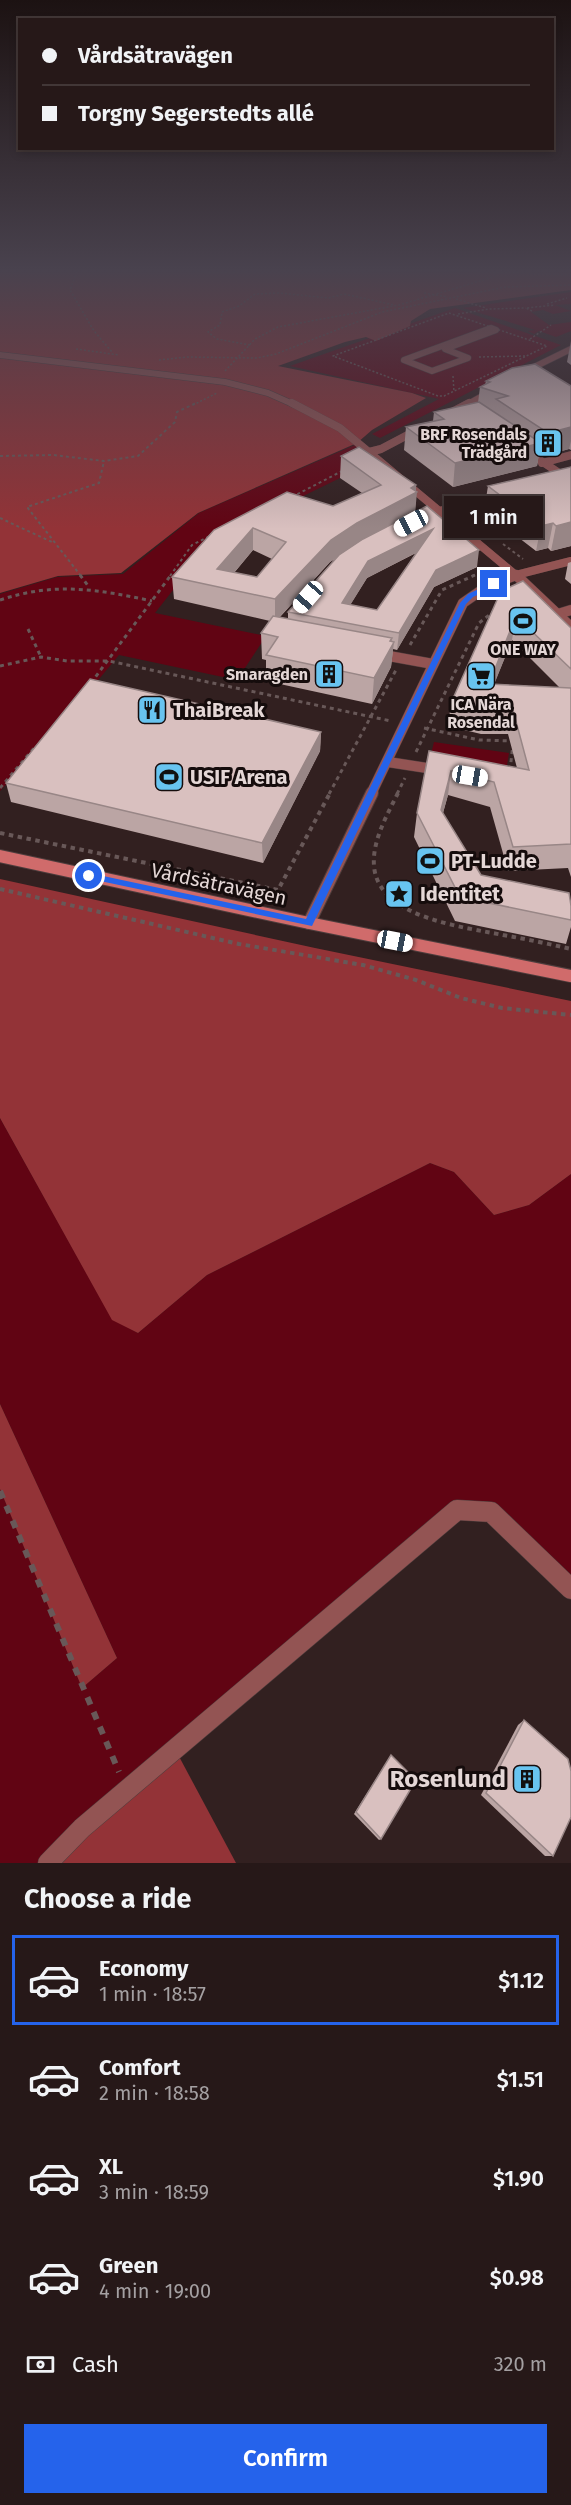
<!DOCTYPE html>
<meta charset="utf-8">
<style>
:root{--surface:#261818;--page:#2e2121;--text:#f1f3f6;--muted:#a4a0a2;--line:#423737;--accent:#2563eb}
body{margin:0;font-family:"Fira Sans",sans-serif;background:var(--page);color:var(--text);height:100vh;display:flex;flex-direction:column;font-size:22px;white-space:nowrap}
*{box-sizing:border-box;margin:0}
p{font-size:20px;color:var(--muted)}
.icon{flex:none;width:33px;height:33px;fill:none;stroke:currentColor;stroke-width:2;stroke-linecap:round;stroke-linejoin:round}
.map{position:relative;height:1863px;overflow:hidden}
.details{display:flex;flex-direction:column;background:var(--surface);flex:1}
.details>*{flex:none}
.top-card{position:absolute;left:18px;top:18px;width:536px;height:132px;border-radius:0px;box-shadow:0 3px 9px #0003,0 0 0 2px var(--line);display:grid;align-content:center;height:132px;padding:0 24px;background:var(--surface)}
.end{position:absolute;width:27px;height:27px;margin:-14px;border:8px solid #2563eb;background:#fff;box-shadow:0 0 0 3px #fff}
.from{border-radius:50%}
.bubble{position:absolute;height:42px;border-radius:0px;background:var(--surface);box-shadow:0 3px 9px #0003,0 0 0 2px var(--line);font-size:20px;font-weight:600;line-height:42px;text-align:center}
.car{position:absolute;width:18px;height:36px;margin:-18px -9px;border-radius:8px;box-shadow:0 0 4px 2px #0007;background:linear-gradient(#fff 24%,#345 0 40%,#fff 0 76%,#345 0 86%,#fff 0)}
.top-card b{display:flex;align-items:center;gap:21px;height:57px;font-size:22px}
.top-card b+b{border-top:2px solid var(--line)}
.top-card i{width:15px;height:15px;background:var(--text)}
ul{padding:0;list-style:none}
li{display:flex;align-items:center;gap:18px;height:90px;margin:0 12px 9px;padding:0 12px;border:3px solid transparent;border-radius:0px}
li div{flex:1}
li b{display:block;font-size:22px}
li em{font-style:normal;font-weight:600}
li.active{border-color:var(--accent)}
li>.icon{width:54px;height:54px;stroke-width:1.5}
h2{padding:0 24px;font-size:27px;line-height:72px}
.pay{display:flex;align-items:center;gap:15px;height:66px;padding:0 24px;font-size:22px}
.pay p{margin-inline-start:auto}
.action{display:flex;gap:12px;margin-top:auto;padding:12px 24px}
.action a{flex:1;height:69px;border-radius:0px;background:var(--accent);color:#fff;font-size:24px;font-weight:600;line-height:69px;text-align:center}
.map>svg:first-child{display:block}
</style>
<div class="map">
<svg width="571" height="1863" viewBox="0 0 571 1863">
<rect width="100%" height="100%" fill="#322020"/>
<g fill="#610413">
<polygon points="571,292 571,304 555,305 571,311 553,314 543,310 531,312 549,325 571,322 571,331 556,337 539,331 534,334 528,331 535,330 463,308"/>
<polygon points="455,308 561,345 380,438 372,434 439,399 290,366"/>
<polygon points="357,444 377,460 252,521 206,548 155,613 266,636 237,680 119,655 69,715 0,791 0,594 57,577 123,574 199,513"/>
<polygon points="434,742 509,753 505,778 428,766"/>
<polygon points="0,1118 112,1319 138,1333 207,1275 430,1163 454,1172 494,1215 529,1205 571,1174 571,1589 491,1512 457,1510 48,1863 0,1863 0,1489 82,1688 117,1658 0,1404"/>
</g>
<g fill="#933337">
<polygon points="0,268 571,268 571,290 430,309 411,321 410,326 376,341 366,337 345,342 278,366 412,393 426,398 372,430 357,443 198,513 121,573 58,576 0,593"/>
<polygon points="0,879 315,948 571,1001 571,1174 529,1205 494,1215 454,1172 430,1163 207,1275 138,1333 112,1320 0,1118"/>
<polygon points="0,1404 117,1658 82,1688 0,1489"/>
<polygon points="175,1749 236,1863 48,1863"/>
</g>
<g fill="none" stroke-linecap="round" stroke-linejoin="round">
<g stroke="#4e3d3d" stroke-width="11">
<polyline id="lane" points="558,614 571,610"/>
</g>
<g stroke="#4e3d3d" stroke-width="7">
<g id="street-far4">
<polygon points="491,328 496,330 445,349 468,358 432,371 404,360"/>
<polyline points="0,355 225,382 268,393 295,405"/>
<polyline points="524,372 571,349"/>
<polyline points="466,405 493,390"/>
</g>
</g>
<g stroke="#4e3d3d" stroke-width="8">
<g id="street-far3">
<polyline points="292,403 340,428 517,576"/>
<polyline points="450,413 469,403"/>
<polyline points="525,450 571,481"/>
<polyline points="369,452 381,449 419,429"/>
<polyline points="542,463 571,455"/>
<polyline points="435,512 500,495"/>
<polyline points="512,576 571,561"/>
</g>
</g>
<g stroke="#4e3d3d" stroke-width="11">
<g id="street-far2">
<polyline points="516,575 571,627"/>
<polyline points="378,654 433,664"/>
<polyline points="388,762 440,770"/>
<polyline points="371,794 463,603 486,587 516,575"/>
</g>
</g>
<g stroke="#4e3d3d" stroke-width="14">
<polyline id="street-far1" points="309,923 372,793"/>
</g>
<g stroke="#4e3d3d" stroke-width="21">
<polyline id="street" points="48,1863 82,1828 457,1510 491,1512 571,1589"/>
</g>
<g stroke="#4e3d3d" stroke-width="14">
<polyline id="secondary" points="0,856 309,923 571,976"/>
</g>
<g stroke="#685858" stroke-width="1.5" stroke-dasharray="2 2" stroke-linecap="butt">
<polyline points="78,268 70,290 94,331 112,352"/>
<polyline points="145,268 208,272 464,271 571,275"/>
<polyline points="424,293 448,297"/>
<polyline points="456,299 486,308"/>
<polyline points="547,304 567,298"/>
<polyline points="532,311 526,308 555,305"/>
<polygon points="449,313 547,346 444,396 438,396 333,356"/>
<polyline points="458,314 489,309 526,308"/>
<polyline points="530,339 551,325"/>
<polyline points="250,345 217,339 208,332 220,325 222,312 239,306 255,294 279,293 329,298 344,294 394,305"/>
<polyline points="76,349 119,355"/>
<polyline points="479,357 526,356"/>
<polyline points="159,360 187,357 257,358 276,354 382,312 505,287 571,285"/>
<polyline points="225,371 255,339 278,327 399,305 490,278 505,268"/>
<polyline points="453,376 454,392"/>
<polyline points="193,405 217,393"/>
</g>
<g stroke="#685858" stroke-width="2" stroke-dasharray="3 3" stroke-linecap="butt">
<polyline points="0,456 53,455 104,461 138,456 175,422 177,412 196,403"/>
<polyline points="292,497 344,470"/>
<polyline points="0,518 54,543"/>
<polyline points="503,544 523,559"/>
<polyline points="81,576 27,507 99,483 104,461"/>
<polyline points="170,576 192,545 212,535"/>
<polyline points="472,576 475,575"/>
</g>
<g stroke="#685858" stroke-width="3" stroke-dasharray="4 4" stroke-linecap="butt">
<polyline points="80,575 89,587"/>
<path d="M0,600C54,582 97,589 152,601"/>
<polyline points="28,629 41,657"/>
<polyline points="410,645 442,590 475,575"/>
<polyline points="0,666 41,657 67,661 109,661 391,721"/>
<polyline points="91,683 171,575"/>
<polyline points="424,728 479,740 515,741"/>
<polyline points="416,752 479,623 493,612"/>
<polyline points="510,770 513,744"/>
<polyline points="0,788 35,747"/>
<polyline points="329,794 396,670"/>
<polyline points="397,794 405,778"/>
</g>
<g stroke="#685858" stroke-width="4" stroke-dasharray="4.5 4.5" stroke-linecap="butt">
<path d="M398,793C387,815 372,841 374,866C378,918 464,927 503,935C526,939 549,944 571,949"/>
<polyline points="0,833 278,890 330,793"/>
<polyline points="0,889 239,944 363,965 416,980 461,998 502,1008 571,1015"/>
</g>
<polyline stroke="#685858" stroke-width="6" stroke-dasharray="8 8" stroke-linecap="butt" points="0,1491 119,1772"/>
<use href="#lane" stroke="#935453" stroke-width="10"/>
<use href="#street-far4" stroke="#935453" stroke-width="6"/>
<use href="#street-far3" stroke="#935453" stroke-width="8"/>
<use href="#street-far2" stroke="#935453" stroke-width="10"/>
<use href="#street-far1" stroke="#935453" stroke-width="12"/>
<use href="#street" stroke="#935453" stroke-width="20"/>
<use href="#secondary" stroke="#d06b6b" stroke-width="12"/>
</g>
<g fill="#bba5a4" fill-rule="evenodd">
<polygon points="571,341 571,365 567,362"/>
<polygon points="486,381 571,386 571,450 569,449 544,456 539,453 537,466 453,487 404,450 406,427 433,421 434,412 478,403 480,387 485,385"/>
<path d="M341,456L416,491L415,512L477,567L434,587L397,650L393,649L391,667L372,704L266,681V660L262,659L261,633L270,621L174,599L172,577L214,530L333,506L362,493L340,478ZM253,550L272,559L257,577L234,573ZM416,553L377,610L350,605L367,578ZM335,559L288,612V619L280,617L330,562Z"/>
<polygon points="571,467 571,546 551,551 548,548 536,551 484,511 488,486"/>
<polygon points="571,562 571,584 565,579 568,563"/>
<path d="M501,591L571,628V877L568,868L508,871L490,807L448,795L443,813L481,875L571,906V927L566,944L455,921L414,837L417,813L429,751L517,768L508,734H481L448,726L451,703ZM512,640L560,688L494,684Z"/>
<polygon points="321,732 320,751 263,863 11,802 6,783"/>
<polygon points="524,1720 553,1856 545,1856 481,1795 518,1725"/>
<polygon points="391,1755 381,1839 379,1840 354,1814"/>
</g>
<g fill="#988686">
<polygon points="571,427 571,441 569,449 544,456 548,433"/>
<polygon points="541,443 537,466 453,487 455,463"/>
<polygon points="416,485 416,493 417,492 415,514 356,545 330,562 275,622 275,599 331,540"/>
<polygon points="571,522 571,546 551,551 556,526"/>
<polygon points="553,523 548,548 536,551 541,526"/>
<polygon points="253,528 253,550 222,587 217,569"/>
<polygon points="433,529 431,545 367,578 341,620 342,603 368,561"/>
<polygon points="479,550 477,567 434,587 397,650 399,633 436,570"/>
<polygon points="516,616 512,640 485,707 489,684"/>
<polygon points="392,638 391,646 394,642 391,667 372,704 374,678"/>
<polygon points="321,732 320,751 263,863 262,843"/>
<polygon points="451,771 448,795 437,834 441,810"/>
</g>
<g fill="#d9c0bf" stroke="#988686" stroke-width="1.5" fill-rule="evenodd">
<polygon points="535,364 571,386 571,427 548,433 496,399 508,396 480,387 490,382 486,381 512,368"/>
<polygon points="479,402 541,443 455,463 406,427 444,419 434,412"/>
<path d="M359,447L416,485L411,488L417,492L357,523L331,540L275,599L172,577L214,530L287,492L333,506L381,485L341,456ZM253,528L286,542L257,577L217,569Z"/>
<polygon points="571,467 571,522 556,526 553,523 541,526 488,486"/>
<path d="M427,506L479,550L436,570L399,633L288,612L339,555L363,539ZM433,529L377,610L342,603L368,561Z"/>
<polygon points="523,581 571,628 571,669 516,616 489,684 571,688 571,844 513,847 494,782 451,771 441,810 481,875 569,893 571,906 571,920 460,897 417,813 429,751 529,770 513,710 485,710 451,703 501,591"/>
<polygon points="273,616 392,638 390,641 394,642 374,678 266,655 278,637 261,633"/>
<polygon points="90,679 321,732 262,843 6,783"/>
<polygon points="524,1720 568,1759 571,1771 571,1817 553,1856 486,1793"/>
<polygon points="391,1755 416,1780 381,1839 356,1812"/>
</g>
<linearGradient id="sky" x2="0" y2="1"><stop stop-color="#1c1212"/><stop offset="0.51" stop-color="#49424e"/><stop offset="1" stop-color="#49424e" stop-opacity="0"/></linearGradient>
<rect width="571" height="529" fill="url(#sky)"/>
<polygon fill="#2563eb" points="494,582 497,586 473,597 466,604 312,926 86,878 86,874 89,873 306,919 460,603 468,594"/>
<defs>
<g id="building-square" transform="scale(1.5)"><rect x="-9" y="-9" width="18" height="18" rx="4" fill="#68c4f0" stroke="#150c0c"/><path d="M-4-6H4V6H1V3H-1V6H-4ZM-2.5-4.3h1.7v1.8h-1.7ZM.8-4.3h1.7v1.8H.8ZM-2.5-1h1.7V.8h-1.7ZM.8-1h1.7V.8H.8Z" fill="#111"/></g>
<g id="stadium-square" transform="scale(1.5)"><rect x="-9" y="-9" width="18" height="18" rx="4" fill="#68c4f0" stroke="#150c0c"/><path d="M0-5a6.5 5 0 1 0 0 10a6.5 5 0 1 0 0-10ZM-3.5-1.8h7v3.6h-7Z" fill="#111"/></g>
<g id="supermarket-square" transform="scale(1.5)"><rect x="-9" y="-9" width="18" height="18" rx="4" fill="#68c4f0" stroke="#150c0c"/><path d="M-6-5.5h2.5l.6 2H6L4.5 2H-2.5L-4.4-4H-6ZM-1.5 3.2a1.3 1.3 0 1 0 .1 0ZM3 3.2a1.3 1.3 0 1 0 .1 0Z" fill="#111"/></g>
<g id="restaurant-square" transform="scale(1.5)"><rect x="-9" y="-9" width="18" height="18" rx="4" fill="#68c4f0" stroke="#150c0c"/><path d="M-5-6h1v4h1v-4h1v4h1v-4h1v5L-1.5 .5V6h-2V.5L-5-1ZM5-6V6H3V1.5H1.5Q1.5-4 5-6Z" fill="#111"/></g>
<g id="sight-square" transform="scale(1.5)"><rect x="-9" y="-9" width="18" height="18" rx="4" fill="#68c4f0" stroke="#150c0c"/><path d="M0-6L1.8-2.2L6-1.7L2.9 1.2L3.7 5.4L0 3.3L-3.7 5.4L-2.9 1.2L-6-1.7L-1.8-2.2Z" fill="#111"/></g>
</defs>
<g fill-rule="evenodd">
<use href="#building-square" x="548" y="443"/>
<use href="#stadium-square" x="523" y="621"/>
<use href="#building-square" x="329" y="674"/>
<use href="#supermarket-square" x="481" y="676"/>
<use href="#restaurant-square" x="152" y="710"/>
<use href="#stadium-square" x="169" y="777"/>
<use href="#stadium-square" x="430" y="861"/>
<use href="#sight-square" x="399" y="894"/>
<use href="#building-square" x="527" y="1779"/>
</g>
<g text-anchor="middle" stroke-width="6" stroke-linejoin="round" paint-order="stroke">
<g font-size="16" font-weight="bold" fill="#e4d7d6" stroke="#150c0c" text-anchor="end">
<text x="527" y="440">BRF Rosendals<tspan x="527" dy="18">Trädgård</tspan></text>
<text x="523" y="655" text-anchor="middle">ONE WAY</text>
<text x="308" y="680">Smaragden</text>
<text x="481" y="710" text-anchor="middle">ICA Nära<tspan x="481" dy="18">Rosendal</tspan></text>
</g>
<g font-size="20" font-weight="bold" fill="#e4d7d6" stroke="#150c0c" text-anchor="start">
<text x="173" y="717">ThaiBreak</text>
<text x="190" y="784">USIF Arena</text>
<text x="451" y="868">PT-Ludde</text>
<text x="420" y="901">Identitet</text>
</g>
<g font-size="20" fill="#e4d7d6" stroke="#150c0c">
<text transform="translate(219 884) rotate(12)" y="7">Vårdsätravägen</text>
</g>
<g font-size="24" font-weight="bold" fill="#e4d7d6" stroke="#150c0c" text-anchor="end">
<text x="506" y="1787">Rosenlund</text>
</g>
</g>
</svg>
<i class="end from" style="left:89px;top:876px"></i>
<i class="end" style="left:494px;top:584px"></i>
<div class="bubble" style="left:444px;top:496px;width:99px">1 min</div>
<i class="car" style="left:411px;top:523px;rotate:242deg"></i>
<i class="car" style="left:308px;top:597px;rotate:221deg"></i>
<i class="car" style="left:470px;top:776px;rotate:100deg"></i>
<i class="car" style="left:395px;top:941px;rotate:101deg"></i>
<div class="top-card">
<b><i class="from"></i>Vårdsätravägen</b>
<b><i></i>Torgny Segerstedts allé</b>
</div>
</div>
<section class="details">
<h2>Choose a ride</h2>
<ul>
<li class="active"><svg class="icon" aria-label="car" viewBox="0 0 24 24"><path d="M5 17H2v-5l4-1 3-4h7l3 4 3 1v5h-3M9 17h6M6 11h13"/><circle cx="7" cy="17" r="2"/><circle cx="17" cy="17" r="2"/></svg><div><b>Economy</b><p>1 min · 18:57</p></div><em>$1.12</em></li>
<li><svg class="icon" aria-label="car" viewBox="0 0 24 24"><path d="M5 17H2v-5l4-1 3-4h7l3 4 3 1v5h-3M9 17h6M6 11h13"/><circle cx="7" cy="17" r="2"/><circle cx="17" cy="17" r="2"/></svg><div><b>Comfort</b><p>2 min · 18:58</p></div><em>$1.51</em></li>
<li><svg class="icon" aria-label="car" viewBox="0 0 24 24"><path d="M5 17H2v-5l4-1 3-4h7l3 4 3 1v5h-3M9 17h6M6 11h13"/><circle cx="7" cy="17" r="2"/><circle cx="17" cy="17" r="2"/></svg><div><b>XL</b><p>3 min · 18:59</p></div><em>$1.90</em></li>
<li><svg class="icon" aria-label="car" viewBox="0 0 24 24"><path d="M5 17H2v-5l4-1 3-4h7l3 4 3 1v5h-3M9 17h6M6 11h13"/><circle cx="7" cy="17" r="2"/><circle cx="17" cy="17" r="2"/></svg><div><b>Green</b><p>4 min · 19:00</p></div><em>$0.98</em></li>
</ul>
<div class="pay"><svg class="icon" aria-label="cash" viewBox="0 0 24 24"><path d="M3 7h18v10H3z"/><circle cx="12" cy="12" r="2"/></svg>Cash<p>320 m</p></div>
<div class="action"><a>Confirm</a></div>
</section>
